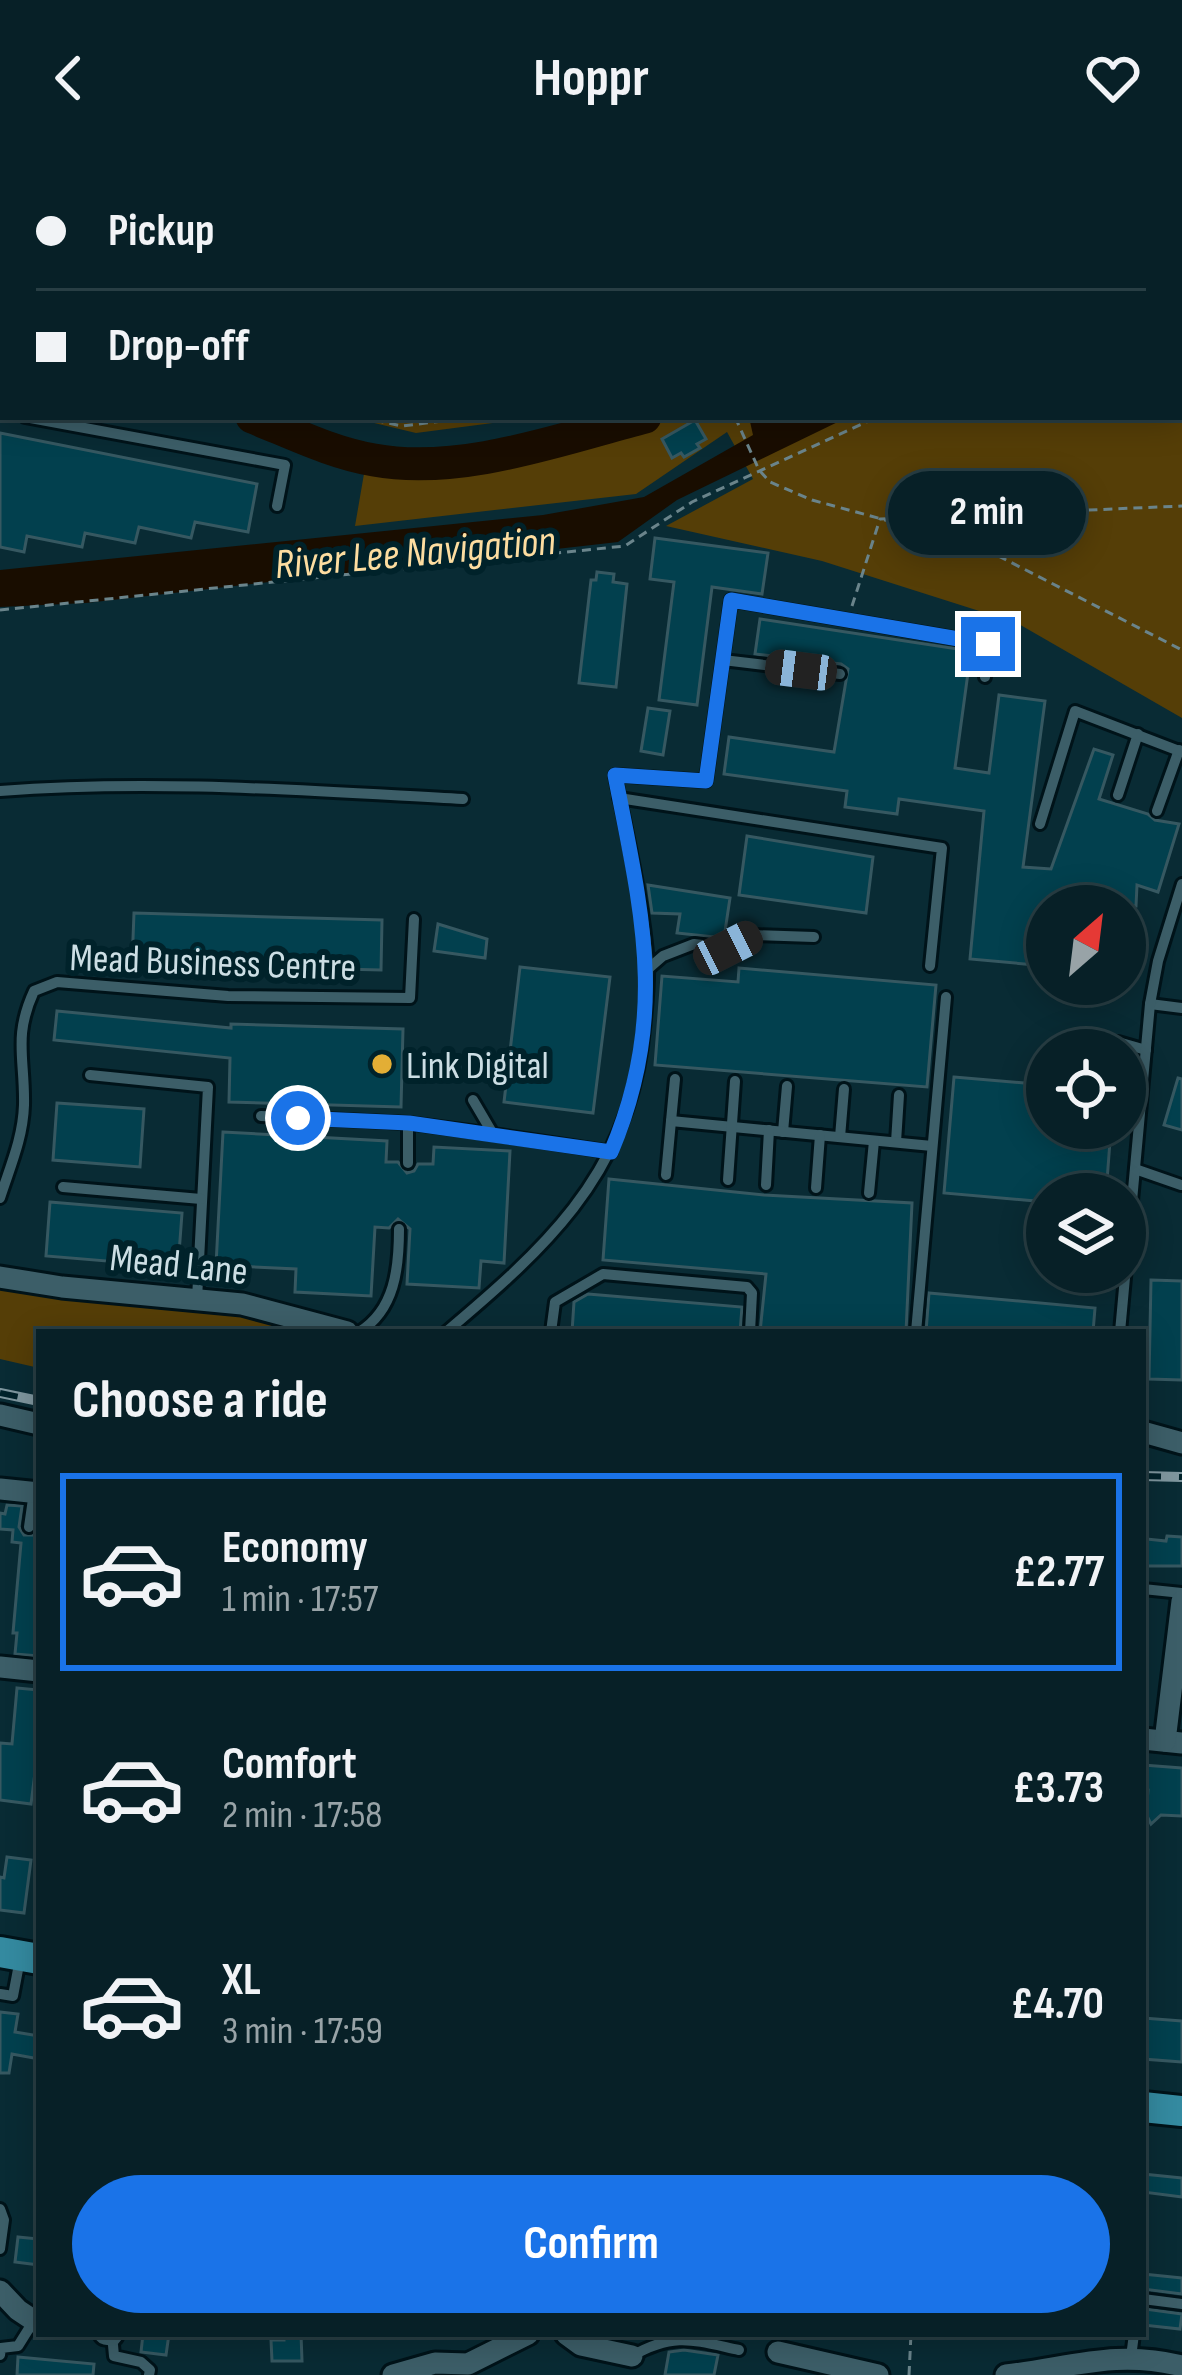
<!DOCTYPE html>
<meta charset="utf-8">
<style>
:root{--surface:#072027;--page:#10282f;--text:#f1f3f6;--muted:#98a3a7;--line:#283e44;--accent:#1a73e8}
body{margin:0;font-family:"Sofia Sans Condensed",sans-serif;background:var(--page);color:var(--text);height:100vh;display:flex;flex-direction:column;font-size:45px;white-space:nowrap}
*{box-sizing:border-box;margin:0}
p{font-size:39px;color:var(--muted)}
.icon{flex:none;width:66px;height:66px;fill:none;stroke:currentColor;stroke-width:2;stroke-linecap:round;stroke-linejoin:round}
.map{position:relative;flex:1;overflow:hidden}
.panel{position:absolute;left:36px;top:1173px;width:1110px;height:1008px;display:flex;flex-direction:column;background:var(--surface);border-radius:0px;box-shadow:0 6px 30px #0003,0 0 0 3px var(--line)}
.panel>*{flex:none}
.guide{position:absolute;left:0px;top:0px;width:1182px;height:264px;box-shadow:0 6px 30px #0003,0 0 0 3px var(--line);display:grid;align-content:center;height:264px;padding:0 36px;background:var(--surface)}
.needle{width:78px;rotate:28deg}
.fabs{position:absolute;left:1026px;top:729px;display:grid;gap:24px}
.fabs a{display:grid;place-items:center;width:120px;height:120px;border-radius:50%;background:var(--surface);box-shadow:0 6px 30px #0003,0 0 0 3px var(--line);font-size:60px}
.end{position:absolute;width:54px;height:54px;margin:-27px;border:15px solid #1a73e8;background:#fff;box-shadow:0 0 0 6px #fff}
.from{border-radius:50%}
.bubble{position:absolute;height:84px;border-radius:42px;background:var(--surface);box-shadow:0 6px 30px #0003,0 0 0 3px var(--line);font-size:39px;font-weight:700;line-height:84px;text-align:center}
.car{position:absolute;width:36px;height:72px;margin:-36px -18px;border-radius:15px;box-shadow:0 0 9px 3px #0007;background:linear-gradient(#222 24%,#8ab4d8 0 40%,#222 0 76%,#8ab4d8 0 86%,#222 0)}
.guide b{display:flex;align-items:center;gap:42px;height:114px;font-size:45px}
.guide b+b{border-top:3px solid var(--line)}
.guide i{width:30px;height:30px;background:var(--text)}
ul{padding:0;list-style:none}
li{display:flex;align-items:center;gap:36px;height:198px;margin:0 24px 18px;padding:0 12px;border:6px solid transparent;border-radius:0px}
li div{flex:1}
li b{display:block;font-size:45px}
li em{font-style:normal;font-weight:700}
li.active{border-color:var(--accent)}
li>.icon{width:108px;height:108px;stroke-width:1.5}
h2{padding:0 36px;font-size:54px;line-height:144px}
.action{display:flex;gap:24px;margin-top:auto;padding:24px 36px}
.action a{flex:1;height:138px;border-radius:72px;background:var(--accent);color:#fff;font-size:48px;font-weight:700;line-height:138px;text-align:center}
header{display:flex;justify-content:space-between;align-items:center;height:156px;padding:0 36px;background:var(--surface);font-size:54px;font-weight:700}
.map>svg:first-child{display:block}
</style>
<header><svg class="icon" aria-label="back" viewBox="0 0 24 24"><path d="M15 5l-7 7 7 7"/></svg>Hoppr<svg class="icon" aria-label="heart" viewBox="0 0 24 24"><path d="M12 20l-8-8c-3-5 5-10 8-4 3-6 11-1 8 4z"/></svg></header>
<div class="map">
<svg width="1182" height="2219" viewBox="0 0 1182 2219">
<rect width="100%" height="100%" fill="#092b34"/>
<g fill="#553e07">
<polygon points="0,0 1182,0 1182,562 1017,467 822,405 666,370 753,323 727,276 636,338 355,370 365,312 403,320 461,316 679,261 1179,261 1179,3 3,3 3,178"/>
<polygon points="349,261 540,261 416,277"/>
<polygon points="0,1129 248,1157 319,1176 39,1176 39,1212 0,1203"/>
</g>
<polygon fill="#190d00" points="749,261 848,261 677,344 618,386 86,447 0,451 0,414 543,359 644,341 753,279"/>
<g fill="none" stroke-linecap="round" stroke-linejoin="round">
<g stroke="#190d00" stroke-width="33">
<polyline points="0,213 3,213"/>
<path d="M252,261C292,277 332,297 374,304C460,320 561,283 645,261"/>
</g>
</g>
<g fill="#02404e" stroke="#365861" stroke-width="3">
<polygon points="695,264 706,283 697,288 700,292 684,301 681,297 672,302 662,283"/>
<polygon points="0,277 257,328 248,376 195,366 191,382 139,371 135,387 85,377 82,391 27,380 24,396 0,391"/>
<polygon points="655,382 768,397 762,438 712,431 697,549 659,544 674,426 650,423"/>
<polygon points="597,416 614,418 613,426 627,428 616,531 579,527 591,424 596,424"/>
<polygon points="760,463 971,495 955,612 989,617 999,539 1045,545 1023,711 1051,713 1094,593 1113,599 1099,643 1148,658 1155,664 1179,668 1158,736 1137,729 1136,750 1047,750 1047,810 970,803 984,655 899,643 897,658 845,651 847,635 724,618 729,581 834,596 848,513 841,508 755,498"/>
<polygon points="648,552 670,555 663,599 641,595"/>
<polygon points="747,680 873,701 866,757 739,739"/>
<polygon points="648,729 730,742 724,782 677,777 680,758 652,757"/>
<polygon points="134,757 382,764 381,814 132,808"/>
<polygon points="438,768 487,783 485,802 434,795"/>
<polygon points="520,811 610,821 593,957 504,946"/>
<polygon points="739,812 936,829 927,931 655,909 662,820 738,826"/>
<polygon points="57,855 231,872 231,868 403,873 401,951 229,946 230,902 54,884"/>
<polygon points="954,921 1047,929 1047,972 1111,972 1106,1038 1047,1038 1047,1046 944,1037"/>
<polygon points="1178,922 1182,923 1182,974 1164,969"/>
<polygon points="57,947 144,953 140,1011 53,1004"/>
<polygon points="223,976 387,985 386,1006 398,1006 407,1017 414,1015 418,1008 433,1008 434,991 510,995 504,1107 481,1105 479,1132 407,1128 410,1073 398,1063 389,1072 375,1071 371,1140 295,1136 296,1113 216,1109"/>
<polygon points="609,1023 764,1039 912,1047 906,1176 760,1176 766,1118 603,1104"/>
<polygon points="50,1046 182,1057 178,1111 46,1100"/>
<polygon points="1151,1124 1182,1125 1182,1224 1149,1223"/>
<polygon points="929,1137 1095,1152 1093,1176 926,1176"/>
<polygon points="588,1138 742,1151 740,1176 572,1176 574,1146"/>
<polygon points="7,1349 22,1350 19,1371 24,1379 34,1379 39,1370 39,1500 15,1498 17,1477 13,1477 21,1387 12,1386 13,1374 0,1373 0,1357 5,1358"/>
<polygon points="1167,1380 1182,1381 1182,1410 1144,1410 1143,1387 1147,1383 1166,1385"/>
<polygon points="17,1532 39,1534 39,1585 31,1648 0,1644 0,1587 12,1588"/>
<polygon points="1143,1609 1182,1612 1182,1660 1161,1659 1151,1668 1146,1658 1148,1634 1143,1633"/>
<polygon points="7,1701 31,1704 24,1757 0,1754 0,1721 4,1722"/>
<polygon points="0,1856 18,1858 15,1876 39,1880 39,1903 12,1898 9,1917 0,1917"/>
<polygon points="1143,1862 1182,1865 1182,1906 1143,1903"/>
<polygon points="1143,2018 1182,2022 1182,2041 1143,2036"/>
<polygon points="18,2081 39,2083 39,2109 15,2106"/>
<polygon points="1143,2118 1182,2122 1182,2138 1143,2133"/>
<polygon points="1145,2153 1182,2158 1180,2173 1143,2169"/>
<polygon points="143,2178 169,2178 166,2199 141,2196"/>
<polygon points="284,2178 301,2178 302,2205 272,2205 271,2184 284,2184"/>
<polygon points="684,2194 718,2199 714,2219 665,2219 669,2196"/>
<polygon points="18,2201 94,2208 93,2219 17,2219"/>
</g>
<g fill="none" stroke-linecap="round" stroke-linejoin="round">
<g stroke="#001319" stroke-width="16">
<g id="lane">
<polyline points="0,256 3,257"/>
<polyline points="25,261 285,309 277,350"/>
<polyline points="723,504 840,518"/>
<path d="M0,635C154,623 310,635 463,643"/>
<polyline points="1118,639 1138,578"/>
<polyline points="619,642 942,692 930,810"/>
<polyline points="1157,655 1179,594"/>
<polyline points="1040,668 1075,555 1182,596"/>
<polyline points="648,813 663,800 694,788 728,792 752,779 814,781"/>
<polyline points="1150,848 1182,852"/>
<polyline points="1118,886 1146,894"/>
<polyline points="90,919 208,931 197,1143"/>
<polyline points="473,944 493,978 611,996"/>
<polyline points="261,960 408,967"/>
<polyline points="671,965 675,923"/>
<polyline points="783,976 787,930"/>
<polyline points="840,981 844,933"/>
<polyline points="896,986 899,939"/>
<polyline points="408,1007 408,967 493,978"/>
<polyline points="1135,1013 1181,1029"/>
<polyline points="666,1019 671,965 932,990"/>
<polyline points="728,1024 735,925"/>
<polyline points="766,1029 769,974"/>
<polyline points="63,1031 201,1043"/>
<polyline points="816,1032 820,979"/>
<polyline points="869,1037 874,985"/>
<path d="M0,1042C10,1011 23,982 24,949C25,902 13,881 34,835L57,826L228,840L410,842L414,763"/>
<path d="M359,1176C395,1154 399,1112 399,1073"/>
<path d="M446,1176C542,1095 624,1022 642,890C645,863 649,835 648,808C643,744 627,681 615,619L706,625L731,444L988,488L985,521"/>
<polyline points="551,1176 555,1146 603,1118 747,1131 752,1137 750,1176"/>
<polyline points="916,1176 946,841"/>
<polyline points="1120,1176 1150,848 1158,805 1182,728"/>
<polyline points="29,1371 34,1336"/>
<polyline points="1143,1433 1182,1437"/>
<polyline points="0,1838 13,1840 20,1803"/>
<polyline points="0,2053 4,2064 0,2093"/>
<polyline points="1143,2143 1182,2148"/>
<polyline points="112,2178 114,2200 141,2206 150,2214 149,2219"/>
<polyline points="0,2199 1,2192 18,2190 33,2166"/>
<path d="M632,2200C674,2176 693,2184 739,2194"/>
<polyline points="1131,2201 1134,2178"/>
</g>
</g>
<g stroke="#001319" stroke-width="27">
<g id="street">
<polyline points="0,1121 62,1131 242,1148 347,1176"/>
<polyline points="0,1259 39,1268"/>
<polyline points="1143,1276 1182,1287"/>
<polyline points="0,1333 39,1337"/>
<polyline points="0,1511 39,1515"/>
<polyline points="1143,1583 1182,1587"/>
<polyline points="1165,1585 1182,1445"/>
<polyline points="0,2135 18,2154 39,2168"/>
<polyline points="105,2178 112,2179"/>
<polyline points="566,2178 581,2189 632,2200"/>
<polyline points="778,2196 878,2219"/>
<polyline points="393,2219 435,2207 468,2208 528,2178"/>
<path d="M1006,2219C1069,2212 1116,2193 1182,2210"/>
</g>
</g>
<g stroke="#001319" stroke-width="36">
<g id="primary">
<polyline points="0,1796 39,1803"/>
<polyline points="1143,1951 1182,1955"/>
</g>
</g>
<g stroke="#6a848b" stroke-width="3" stroke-dasharray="9 6" stroke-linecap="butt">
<polyline points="187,3 191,0"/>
<polyline points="727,3 727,0"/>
<polyline points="1173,3 1179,0"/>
<polyline points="0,34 3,36"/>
<polyline points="1179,90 1182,88"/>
<polyline points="0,154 3,152"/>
<polyline points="0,182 3,183"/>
<polyline points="360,261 402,270 476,261"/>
<polyline points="735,261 759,314 770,326 812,344 977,389 1182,494"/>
<polyline points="852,450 880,363 1182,350"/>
<polyline points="0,454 625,390 692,346 877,261"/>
<polyline points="909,2219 911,2178"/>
</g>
<use href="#lane" stroke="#3c5e68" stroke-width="10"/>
<use href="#street" stroke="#3c5e68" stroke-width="21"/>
<use href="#primary" stroke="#348aa0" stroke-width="30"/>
<g stroke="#7e969e" stroke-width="10">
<g id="rail">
<polyline points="0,1237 39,1245"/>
<polyline points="1143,1320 1182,1321"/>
</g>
</g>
<use href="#rail" stroke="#00222a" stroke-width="6" stroke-dasharray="18" stroke-linecap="butt"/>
</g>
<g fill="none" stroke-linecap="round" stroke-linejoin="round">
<path stroke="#1a73e8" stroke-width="15" d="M298,962L409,967L611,996C669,860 642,757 615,619L706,625L731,444L988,488"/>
</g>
<circle fill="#e3ae35" stroke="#00222a" stroke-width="4.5" cx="382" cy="908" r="12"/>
<g text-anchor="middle" stroke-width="12" stroke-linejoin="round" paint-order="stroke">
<g font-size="39" fill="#ccdee4" stroke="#00222a">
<text transform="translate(213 805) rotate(2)" y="14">Mead Business Centre</text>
<text transform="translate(179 1107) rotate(6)" y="14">Mead Lane</text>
</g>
<g font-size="39" fill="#ccdee4" stroke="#00222a" text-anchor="start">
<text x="406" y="922">Link Digital</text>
</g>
<g font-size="42" font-style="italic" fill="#fddda0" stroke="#00222a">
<text transform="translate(415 395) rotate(-5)" y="15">River Lee Navigation</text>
</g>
</g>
</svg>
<div class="fabs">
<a><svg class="needle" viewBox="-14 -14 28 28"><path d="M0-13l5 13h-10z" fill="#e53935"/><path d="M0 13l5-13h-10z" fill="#98a3a7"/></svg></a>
<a><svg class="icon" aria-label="locate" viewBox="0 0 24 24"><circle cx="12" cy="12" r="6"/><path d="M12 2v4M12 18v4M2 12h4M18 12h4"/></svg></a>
<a><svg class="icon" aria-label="layers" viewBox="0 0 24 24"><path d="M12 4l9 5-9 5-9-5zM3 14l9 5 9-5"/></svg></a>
</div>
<i class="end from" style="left:298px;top:962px"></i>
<i class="end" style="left:988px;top:488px"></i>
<div class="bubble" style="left:888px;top:315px;width:198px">2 min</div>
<i class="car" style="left:801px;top:514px;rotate:277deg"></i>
<i class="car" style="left:728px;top:792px;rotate:63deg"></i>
<div class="guide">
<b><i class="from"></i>Pickup</b>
<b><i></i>Drop-off</b>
</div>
<section class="panel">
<h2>Choose a ride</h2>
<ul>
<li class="active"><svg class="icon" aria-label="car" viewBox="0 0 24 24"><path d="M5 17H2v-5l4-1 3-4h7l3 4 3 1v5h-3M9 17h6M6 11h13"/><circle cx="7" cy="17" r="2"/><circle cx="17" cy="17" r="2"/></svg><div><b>Economy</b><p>1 min · 17:57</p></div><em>£2.77</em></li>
<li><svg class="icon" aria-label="car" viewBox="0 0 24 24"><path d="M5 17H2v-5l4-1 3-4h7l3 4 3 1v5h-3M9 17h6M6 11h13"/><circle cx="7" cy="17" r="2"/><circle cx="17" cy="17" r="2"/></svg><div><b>Comfort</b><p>2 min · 17:58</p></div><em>£3.73</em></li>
<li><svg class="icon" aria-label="car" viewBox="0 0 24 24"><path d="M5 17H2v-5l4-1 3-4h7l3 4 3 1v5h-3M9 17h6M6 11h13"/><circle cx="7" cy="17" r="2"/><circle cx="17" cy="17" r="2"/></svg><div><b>XL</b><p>3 min · 17:59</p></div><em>£4.70</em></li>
</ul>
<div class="action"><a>Confirm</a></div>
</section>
</div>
